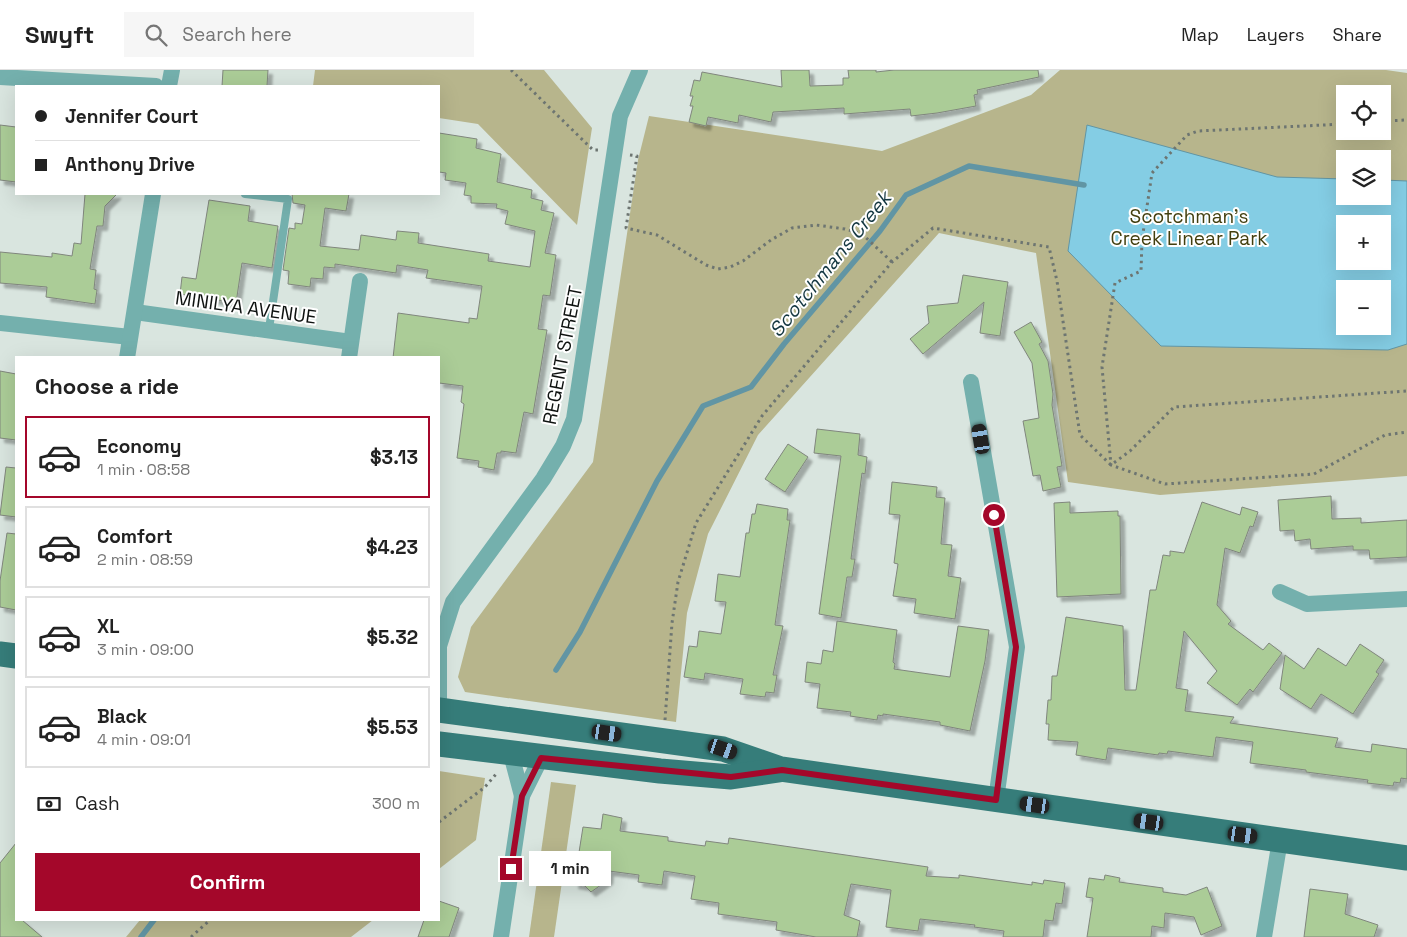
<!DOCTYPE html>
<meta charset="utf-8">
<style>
:root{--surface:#fff;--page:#f6f6f6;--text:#222;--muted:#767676;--line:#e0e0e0;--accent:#a4072a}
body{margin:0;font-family:"Space Grotesk",sans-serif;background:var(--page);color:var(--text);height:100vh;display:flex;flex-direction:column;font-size:19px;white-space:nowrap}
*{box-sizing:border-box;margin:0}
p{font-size:16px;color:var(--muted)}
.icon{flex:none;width:28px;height:28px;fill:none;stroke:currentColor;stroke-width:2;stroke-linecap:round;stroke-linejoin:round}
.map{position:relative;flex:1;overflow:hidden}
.side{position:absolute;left:15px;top:286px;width:425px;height:565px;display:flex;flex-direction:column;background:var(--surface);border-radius:0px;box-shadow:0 5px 20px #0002}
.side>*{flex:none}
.guide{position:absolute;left:15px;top:15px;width:425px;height:110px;border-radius:0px;box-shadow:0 5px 20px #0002;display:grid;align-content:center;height:110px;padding:0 20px;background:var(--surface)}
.controls{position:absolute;left:1336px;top:15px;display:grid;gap:10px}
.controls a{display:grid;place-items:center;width:55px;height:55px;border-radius:0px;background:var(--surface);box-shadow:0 5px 20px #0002;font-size:25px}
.end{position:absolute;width:22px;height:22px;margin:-11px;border:6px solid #a4072a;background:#fff;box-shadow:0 0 0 2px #fff}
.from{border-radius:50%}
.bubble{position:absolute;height:35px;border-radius:0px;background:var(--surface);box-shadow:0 5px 20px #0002;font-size:16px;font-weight:800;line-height:35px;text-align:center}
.car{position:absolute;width:15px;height:30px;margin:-15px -8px;border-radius:6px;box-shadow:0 0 4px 1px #0007;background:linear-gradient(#222 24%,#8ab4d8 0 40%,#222 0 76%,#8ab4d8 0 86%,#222 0)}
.guide b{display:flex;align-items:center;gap:18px;height:48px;font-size:19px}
.guide b+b{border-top:1px solid var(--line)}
.guide i{width:12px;height:12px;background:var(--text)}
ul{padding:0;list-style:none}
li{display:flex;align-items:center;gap:15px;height:82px;margin:0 10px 8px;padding:0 10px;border:2px solid var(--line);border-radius:0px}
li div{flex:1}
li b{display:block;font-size:19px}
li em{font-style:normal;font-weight:800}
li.current{border-color:var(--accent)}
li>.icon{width:45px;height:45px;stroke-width:1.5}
h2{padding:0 20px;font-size:22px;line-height:60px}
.pay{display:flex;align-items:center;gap:12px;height:55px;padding:0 20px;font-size:19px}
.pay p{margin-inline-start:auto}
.cta{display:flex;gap:10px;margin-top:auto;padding:10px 20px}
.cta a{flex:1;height:58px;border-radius:0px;background:var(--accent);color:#fff;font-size:20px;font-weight:800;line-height:58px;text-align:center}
header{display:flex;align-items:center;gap:30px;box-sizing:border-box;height:70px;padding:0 25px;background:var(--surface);border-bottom:1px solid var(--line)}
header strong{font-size:24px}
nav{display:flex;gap:28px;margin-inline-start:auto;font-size:18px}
.search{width:350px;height:45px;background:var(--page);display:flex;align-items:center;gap:12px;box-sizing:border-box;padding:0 18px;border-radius:0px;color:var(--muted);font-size:19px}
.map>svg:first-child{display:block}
</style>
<header>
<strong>Swyft</strong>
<div class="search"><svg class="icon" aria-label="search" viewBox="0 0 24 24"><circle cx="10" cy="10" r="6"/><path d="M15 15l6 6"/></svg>Search here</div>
<nav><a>Map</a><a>Layers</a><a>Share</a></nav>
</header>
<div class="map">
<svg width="1407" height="867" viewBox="0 0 1407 867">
<defs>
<filter id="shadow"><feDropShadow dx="4.5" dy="4.5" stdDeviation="1" flood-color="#0004"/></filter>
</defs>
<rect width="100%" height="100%" fill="#d9e5df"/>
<g fill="#b7b58c" fill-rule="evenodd">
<polygon points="315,0 544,0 592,58 577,155 478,54 439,48 439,16 313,16"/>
<path d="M1060,0H1386L1407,3V406L1160,425L1068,412L1036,183L939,163L758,365L708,464L687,543L676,652L465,622L458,607L471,557L593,392L638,90L649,46L882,81L1031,25ZM1345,24H1382V61H1345ZM1345,89H1382V126H1345ZM1345,154H1382V191H1345ZM1345,219H1382V256H1345Z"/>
<polygon points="439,701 485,708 476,770 439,799"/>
<polygon points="551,712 576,715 554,867 529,867"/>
<polygon points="140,850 373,850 351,867 126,867"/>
</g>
<path fill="#84cde4" stroke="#6195a4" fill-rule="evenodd" d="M1087,55L1277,107L1345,109V126H1382L1383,110L1407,111V274L1388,280L1161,276L1068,181ZM1345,154H1382V191H1345ZM1345,219H1382V256H1345Z"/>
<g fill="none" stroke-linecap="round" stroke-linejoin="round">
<g stroke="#6195a4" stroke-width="5.5">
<polyline points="556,600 580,562 657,411 703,336 751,317 784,274 880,161 906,125 969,96 1084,115"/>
<polyline points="141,867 154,850"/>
</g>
</g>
<g fill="#abcc97" stroke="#80867d" filter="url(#shadow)">
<polygon points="223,0 268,0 267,16 222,16"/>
<polygon points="781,0 809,0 810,16 843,15 843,8 849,8 848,0 876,0 876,2 894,0 1038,0 1039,7 977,20 978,24 974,25 976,36 937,43 911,46 910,39 844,44 844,38 773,42 771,52 739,45 738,53 708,47 706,56 689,52 693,36 690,36 693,26 690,26 694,10 700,11 702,2 782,17"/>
<polygon points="0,55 16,57 16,112 0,110"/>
<polygon points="439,63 477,69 476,78 501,84 497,112 532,120 531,128 543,131 541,140 554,143 545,183 556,185 550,226 543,225 538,259 547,260 533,344 524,342 516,383 501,381 501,383 497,383 494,400 478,397 479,391 457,388 464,334 461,332 463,316 439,313 439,288 393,288 398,243 469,253 469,248 477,249 482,216 426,208 428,200 397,195 396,203 335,194 335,198 324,197 323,209 311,208 310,217 288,214 289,201 283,200 289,158 295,159 295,153 302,154 305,135 293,133 292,124 349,124 346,141 325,138 320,176 359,180 361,165 396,170 397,161 419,163 418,173 489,184 488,191 530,197 535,161 505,154 508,141 496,138 497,134 471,133 471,126 464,125 466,113 445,110 446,103 439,102"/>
<polygon points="85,124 117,124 105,136 103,156 97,156 90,199 96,200 94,219 97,220 95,234 46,227 47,217 0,213 0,182 52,187 52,183 72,186 74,173 81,174"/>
<polygon points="209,130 250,136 248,151 278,156 272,198 242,193 236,233 180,224 182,207 196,209"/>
<polygon points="963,205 1008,212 1000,266 980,263 984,232 923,284 910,269 929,253 927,236 958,233"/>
<polygon points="1031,252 1042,272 1039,274 1048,291 1053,324 1052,335 1062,396 1057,397 1061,417 1043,421 1040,405 1033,406 1023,351 1039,348 1032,293 1014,262"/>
<polygon points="0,301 16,304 16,370 0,368"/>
<polygon points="817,359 860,364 858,385 867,387 865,404 862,403 851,489 855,489 852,507 847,507 841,548 819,544 841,386 814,383"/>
<polygon points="788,374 808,387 785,422 765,409"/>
<polygon points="6,397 16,398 16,447 0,445"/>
<polygon points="892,412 937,417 936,427 945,428 941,474 952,475 948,506 961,508 955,549 914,543 916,529 893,526 898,494 894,493 900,445 889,444"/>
<polygon points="1331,426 1332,449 1361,448 1361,453 1407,450 1407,487 1370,489 1369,480 1353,480 1353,476 1311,479 1310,469 1295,471 1294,460 1280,461 1278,430"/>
<polygon points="1070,432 1070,443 1118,441 1118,446 1120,446 1121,524 1057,527 1054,433"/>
<polygon points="1202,432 1240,445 1242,437 1258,442 1253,457 1250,456 1240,483 1225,478 1217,535 1231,551 1228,554 1263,580 1269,573 1282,583 1253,622 1250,619 1237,635 1207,613 1217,601 1184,561 1176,618 1188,620 1185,641 1234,647 1230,653 1338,668 1335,677 1371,682 1372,674 1407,679 1407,709 1401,708 1400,713 1394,712 1393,716 1367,713 1368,710 1306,702 1306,700 1250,693 1253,672 1216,667 1213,687 1168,681 1167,684 1159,683 1158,685 1108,678 1106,690 1076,685 1078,672 1048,670 1049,654 1046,654 1048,630 1051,630 1052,606 1057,606 1066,547 1123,556 1125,620 1136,620 1150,520 1156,520 1163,485 1170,486 1170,481 1184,483"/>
<polygon points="757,434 788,439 787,450 790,450 775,555 783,556 773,605 777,605 774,623 766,622 765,627 740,624 743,609 705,603 704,610 684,607 689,576 697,577 699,561 721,564 726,532 715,531 718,504 740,507 746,463 749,463 752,444 755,444"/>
<polygon points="7,463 16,464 16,540 0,537 0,511"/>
<polygon points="837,551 897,560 893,592 895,594 894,599 950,607 958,556 989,560 985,591 970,661 940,655 940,652 883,644 883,646 878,645 877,650 850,646 851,642 817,638 820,614 805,612 807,592 821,594 823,580 833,582"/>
<polygon points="1360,574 1384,590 1376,602 1379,604 1353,644 1321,624 1311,639 1280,619 1285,585 1304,599 1318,578 1346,596"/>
<polygon points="603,744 622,748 620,761 668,767 668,771 705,776 706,771 728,774 729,768 928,797 926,806 959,808 959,805 1032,815 1032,812 1043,814 1044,810 1065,813 1062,834 1056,833 1053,851 1045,850 1043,867 1003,867 1004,861 974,857 975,855 920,849 918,861 886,857 891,820 851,814 844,845 860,851 857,867 816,867 776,860 777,852 718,844 719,833 691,829 695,806 664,801 662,815 638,812 639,805 609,801 608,810 591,822 585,816 574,814 583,757 601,759"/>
<polygon points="16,773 16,850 22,850 42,867 0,867 0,793"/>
<polygon points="1105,805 1120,808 1119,812 1163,818 1163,822 1186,825 1207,817 1222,856 1201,865 1194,847 1165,843 1164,858 1152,856 1151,867 1087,867 1093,828 1086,827 1089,808 1104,810"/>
<polygon points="1310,819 1348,824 1345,844 1378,855 1374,867 1304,867"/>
<polygon points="439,831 459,838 449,867 418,867 424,850 439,850"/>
</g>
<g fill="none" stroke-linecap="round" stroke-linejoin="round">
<g stroke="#6d7571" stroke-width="3" stroke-dasharray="2.5 4" stroke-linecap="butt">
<polyline points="511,0 593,80 599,80"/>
<polyline points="1382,51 1407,50"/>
<polyline points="1345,54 1198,61 1187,65 1152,103 1142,170 1141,201 1115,213 1102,297 1111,395 1165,414 1314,404 1385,365 1407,362"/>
<polyline points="630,85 637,86 626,158 657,165 706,195 718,199 730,197 743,191 771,170 792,158 816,155 845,159 862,164 892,192"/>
<polyline points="665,650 672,553 678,512 696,453 762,346 892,192 933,158 1049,177 1057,211 1080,365 1111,395 1130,381 1174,337 1407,321"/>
<polyline points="439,752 485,717 497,703"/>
<polyline points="191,867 210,850"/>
</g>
<polyline stroke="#74b0ad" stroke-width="8" points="245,124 288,129 269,259"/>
<g stroke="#74b0ad" stroke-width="16">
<polyline points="0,7 156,16"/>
<polyline points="169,16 172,0"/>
<polyline points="135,242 351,272"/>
<polyline points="0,253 130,267"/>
<polyline points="127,288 153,124"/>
<polyline points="349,288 360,211"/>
<polyline points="971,312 1017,577 996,730"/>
<polyline points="1280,522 1307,534 1407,529"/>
<polyline points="439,576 453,532 543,409 563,376 574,349 620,46 640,0"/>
<polyline points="439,577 439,630"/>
<polyline points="511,684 522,726"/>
<polyline points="501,867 522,726 541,688"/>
<polyline points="1264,867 1280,770"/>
</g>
<g stroke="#367d7a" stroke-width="25">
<polyline points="0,584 16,586"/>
<polyline points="439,640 723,679 781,699 1407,788"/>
<polyline points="439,674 660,701 731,707 779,700"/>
</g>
</g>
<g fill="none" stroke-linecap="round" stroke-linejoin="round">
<polyline stroke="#a4072a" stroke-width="6" points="511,799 522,726 541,688 731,707 782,700 996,730 1016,577 994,445"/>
</g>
<g text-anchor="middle" stroke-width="4" stroke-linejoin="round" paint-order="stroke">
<g font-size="19" fill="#423f0f" stroke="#fff">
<text x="1189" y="153">Scotchman's<tspan x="1189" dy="22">Creek Linear Park</tspan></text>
</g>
<g font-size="19" fill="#0e1210" stroke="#fff">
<text transform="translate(246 237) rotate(8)" y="7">MINILYA AVENUE</text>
<text transform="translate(562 285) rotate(-79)" y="7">REGENT STREET</text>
</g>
<g font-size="20" font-style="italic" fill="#143741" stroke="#fff">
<text transform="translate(830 194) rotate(-51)" y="7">Scotchmans Creek</text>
</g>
</g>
</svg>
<div class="controls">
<a><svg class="icon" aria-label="locate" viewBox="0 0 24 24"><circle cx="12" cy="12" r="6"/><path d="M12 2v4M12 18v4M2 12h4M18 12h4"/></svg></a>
<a><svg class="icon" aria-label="layers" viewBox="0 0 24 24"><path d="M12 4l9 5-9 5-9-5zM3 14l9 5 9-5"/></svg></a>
<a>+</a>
<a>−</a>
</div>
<i class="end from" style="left:994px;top:445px"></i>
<i class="end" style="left:511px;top:799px"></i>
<div class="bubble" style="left:529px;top:781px;width:82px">1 min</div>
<i class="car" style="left:981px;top:369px;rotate:350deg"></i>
<i class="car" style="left:607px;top:663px;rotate:98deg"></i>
<i class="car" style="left:723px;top:679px;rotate:109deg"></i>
<i class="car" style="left:1035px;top:735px;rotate:278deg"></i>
<i class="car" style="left:1149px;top:752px;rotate:278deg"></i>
<i class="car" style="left:1243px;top:765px;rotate:98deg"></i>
<div class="guide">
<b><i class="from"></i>Jennifer Court</b>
<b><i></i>Anthony Drive</b>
</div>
<section class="side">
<h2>Choose a ride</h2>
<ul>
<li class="current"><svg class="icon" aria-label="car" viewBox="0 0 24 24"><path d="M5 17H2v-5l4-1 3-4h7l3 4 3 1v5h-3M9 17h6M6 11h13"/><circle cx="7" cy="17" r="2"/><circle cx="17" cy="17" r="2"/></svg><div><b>Economy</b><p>1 min · 08:58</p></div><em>$3.13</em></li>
<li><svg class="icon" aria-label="car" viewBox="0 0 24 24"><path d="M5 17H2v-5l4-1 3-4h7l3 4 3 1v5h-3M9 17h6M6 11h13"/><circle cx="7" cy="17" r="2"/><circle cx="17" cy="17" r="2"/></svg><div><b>Comfort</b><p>2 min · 08:59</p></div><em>$4.23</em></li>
<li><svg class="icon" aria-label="car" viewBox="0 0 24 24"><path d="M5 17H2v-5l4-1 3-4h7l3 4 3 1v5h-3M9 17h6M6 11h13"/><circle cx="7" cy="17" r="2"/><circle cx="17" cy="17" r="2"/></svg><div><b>XL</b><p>3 min · 09:00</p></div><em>$5.32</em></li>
<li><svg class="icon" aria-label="car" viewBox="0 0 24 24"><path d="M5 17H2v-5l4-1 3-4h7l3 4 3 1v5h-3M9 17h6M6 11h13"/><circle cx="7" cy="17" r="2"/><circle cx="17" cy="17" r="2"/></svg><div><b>Black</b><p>4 min · 09:01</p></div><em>$5.53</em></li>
</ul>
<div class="pay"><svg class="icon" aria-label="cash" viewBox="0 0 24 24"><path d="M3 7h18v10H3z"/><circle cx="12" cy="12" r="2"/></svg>Cash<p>300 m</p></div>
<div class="cta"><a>Confirm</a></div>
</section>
</div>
